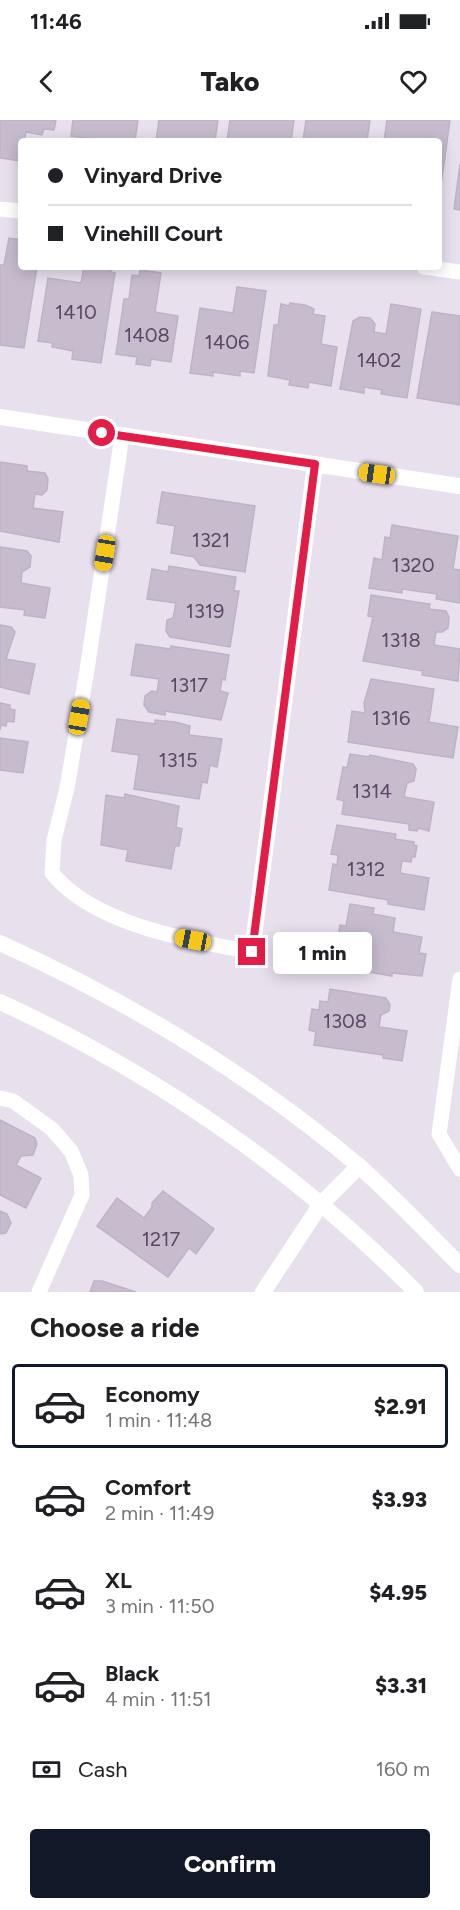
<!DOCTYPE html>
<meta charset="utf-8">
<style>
:root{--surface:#fff;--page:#f6f6f6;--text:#202124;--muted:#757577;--line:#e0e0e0;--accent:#111827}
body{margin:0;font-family:Figtree,sans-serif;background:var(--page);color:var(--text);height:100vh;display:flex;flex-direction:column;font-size:22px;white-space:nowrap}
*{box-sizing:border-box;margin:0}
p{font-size:20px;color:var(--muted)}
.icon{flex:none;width:33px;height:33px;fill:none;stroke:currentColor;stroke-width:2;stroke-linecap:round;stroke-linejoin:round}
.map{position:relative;height:1172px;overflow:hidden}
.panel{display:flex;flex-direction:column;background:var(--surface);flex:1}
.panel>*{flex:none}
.hud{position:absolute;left:18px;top:18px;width:424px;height:132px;border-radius:6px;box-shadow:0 3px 15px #0003;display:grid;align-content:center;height:132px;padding:0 30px;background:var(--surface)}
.end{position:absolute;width:27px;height:27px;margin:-14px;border:8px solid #e11d48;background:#fff;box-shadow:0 0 0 3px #fff}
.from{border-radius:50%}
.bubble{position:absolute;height:42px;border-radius:6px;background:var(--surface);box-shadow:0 3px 15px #0003;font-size:20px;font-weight:800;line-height:42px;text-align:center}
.car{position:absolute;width:18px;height:36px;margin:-18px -9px;border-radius:8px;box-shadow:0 0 4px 2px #0007;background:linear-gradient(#f5c518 24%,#345 0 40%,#f5c518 0 76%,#345 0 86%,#f5c518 0)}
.hud b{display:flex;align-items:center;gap:21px;height:57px;font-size:22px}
.hud b+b{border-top:2px solid var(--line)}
.hud i{width:15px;height:15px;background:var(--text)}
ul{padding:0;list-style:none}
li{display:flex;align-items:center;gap:18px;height:84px;margin:0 12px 9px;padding:0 18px;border:3px solid transparent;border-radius:6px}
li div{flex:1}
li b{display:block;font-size:22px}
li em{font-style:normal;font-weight:800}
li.current{border-color:var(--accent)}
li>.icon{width:54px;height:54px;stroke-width:1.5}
h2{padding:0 30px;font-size:27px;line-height:72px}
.pay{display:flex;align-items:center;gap:15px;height:66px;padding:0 30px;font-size:22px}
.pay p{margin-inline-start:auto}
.primary-button{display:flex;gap:12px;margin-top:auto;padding:12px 30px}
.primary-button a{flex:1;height:69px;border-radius:6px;background:var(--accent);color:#fff;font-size:24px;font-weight:800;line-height:69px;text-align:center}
.status{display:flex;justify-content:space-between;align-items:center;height:42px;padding:0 30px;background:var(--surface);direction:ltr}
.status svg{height:16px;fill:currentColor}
header{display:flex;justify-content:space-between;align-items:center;height:78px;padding:0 30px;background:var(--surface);font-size:27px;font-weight:800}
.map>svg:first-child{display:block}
</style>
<div class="status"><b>11:46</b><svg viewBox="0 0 49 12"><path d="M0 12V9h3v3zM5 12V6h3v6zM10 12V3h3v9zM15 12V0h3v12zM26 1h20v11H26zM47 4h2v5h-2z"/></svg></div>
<header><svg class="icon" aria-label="back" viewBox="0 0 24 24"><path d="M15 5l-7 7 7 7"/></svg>Tako<svg class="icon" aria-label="heart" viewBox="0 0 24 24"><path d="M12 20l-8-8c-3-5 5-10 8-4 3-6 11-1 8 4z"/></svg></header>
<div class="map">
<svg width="460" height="1172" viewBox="0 0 460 1172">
<rect width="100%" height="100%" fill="#e8e0ed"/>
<g fill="#c7bcce" stroke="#bfb2c7" stroke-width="1.5">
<polygon points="0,0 56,0 54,10 44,9 42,15 26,12 24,21 21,21 21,41 0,38"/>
<polygon points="73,0 138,0 135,21 107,21 71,16"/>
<polygon points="159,0 218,0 215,21 156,21"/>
<polygon points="230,0 294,0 291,21 227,21"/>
<polygon points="306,0 370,0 367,21 303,21"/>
<polygon points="387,0 450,0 440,72 440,21 384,21"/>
<polygon points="460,44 460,90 454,89"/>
<polygon points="9,118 21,120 21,147 37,147 24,228 0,225 0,145 4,145"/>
<polygon points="84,147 112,147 111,152 115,153 101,243 72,239 73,231 52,227 53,223 38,221 48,158 81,163"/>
<polygon points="140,150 161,153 155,192 178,196 171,242 151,239 150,246 136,244 137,237 116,234 124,179 129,179 132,155 139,156"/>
<polygon points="237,167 266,171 254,253 240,251 240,256 213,252 213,256 190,253 200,188 233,193"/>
<polygon points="290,183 305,185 314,189 313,194 325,196 321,224 337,227 331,266 309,262 308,268 289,265 290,260 268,256 274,205 278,205 281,184 289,186"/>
<polygon points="391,184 421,189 407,278 381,274 382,270 364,267 364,273 340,269 353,201 360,197 370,198 375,204 374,212 386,214"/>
<polygon points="432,192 460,196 460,285 417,278"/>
<polygon points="0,342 27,346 27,351 45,353 48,359 47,370 42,375 35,374 33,388 63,392 59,422 0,411"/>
<polygon points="162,372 255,386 245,452 200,445 194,437 171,433 175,406 157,403"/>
<polygon points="392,405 458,416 453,449 460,450 460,483 436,479 437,474 402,469 402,473 369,468 374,438 382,440 385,417 390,418"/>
<polygon points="0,427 27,431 31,436 30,447 22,452 21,463 50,468 45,498 24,495 25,490 0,487"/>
<polygon points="169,446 236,457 234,471 239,471 230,527 170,517 166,511 167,500 173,498 176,483 147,479 152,449 168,452"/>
<polygon points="371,475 430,484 429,489 446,491 449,497 448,508 442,512 436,512 434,525 460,529 458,561 422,555 423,551 363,541 373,497 368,496"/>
<polygon points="0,505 11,507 15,512 6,539 35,544 29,574 0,567"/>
<polygon points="136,524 170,529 171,526 229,535 225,560 222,559 220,571 228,573 221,600 165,591 165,595 149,592 144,585 145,576 152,571 157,572 159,559 131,555"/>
<polygon points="371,559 434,569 429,602 458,607 453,638 348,622 352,591 365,593 364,583"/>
<polygon points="0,583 10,585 10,589 15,590 14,602 7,601 6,606 1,605 0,610"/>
<polygon points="117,599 155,604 155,600 175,602 190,606 189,615 222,619 217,647 210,645 207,663 202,662 199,679 134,669 139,635 112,631"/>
<polygon points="0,618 28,622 23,653 0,650"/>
<polygon points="350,634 369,637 370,635 413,644 416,649 414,661 407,663 404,677 434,682 429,711 418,708 417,711 409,710 409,704 342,694 344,681 337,679 343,647 347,648"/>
<polygon points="125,674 179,686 176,707 182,709 179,726 175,726 171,749 126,741 128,730 101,725 106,675 124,678"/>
<polygon points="337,705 396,714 395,719 414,722 414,725 417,726 415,737 412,737 411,742 402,741 400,753 429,758 424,790 388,784 388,780 329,770 333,744 337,745 338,735 331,734"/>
<polygon points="350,784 374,788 373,794 395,798 393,812 422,817 419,833 426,834 422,856 392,853 392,856 340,847 343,827 337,826 340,805 346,806"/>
<polygon points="330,869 386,878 390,885 389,891 381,895 379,907 407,911 402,941 383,938 383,935 314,925 316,912 309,910 312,889 319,890 320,881 328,882"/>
<polygon points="0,1000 35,1018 37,1024 33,1035 21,1036 16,1045 41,1058 26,1088 0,1075"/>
<polygon points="163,1071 214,1109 196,1134 189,1128 168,1157 97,1106 117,1078 144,1098 152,1087 152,1083"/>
<polygon points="0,1091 7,1094 11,1103 6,1113 0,1114"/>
<polygon points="94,1161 102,1161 136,1172 90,1172"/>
</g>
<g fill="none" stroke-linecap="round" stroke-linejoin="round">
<g stroke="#fff" stroke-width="15">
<polyline points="0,89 21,91"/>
<polyline points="424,147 460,152"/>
<path d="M122,316L87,550L67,668L54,720L52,753C94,805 189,820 252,832"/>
<polyline points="460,859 439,1014 460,1049"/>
<polyline points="0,978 13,981 52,1009 71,1031 81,1055 82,1075 39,1172"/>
</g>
<g stroke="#fff" stroke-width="16">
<polyline points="0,297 460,366"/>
<polyline points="252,832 315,344"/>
<polyline points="263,1172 321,1084 359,1046"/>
</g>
<g stroke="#fff" stroke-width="16">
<path d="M0,823C128,881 251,955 359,1046C394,1077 427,1112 460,1145"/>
<path d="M0,882C153,952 298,1052 416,1172"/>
</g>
</g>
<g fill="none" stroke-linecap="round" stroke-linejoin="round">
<polyline stroke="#e11d48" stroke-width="8" points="102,313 315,344 252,832"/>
</g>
<g text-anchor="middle" stroke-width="4.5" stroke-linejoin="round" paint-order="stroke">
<g font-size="20" fill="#5b4663">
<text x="76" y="199">1410</text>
<text x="147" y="222">1408</text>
<text x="227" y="229">1406</text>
<text x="379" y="247">1402</text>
<text x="211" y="427">1321</text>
<text x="413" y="452">1320</text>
<text x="205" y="498">1319</text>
<text x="401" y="527">1318</text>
<text x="189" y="572">1317</text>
<text x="391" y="605">1316</text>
<text x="178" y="647">1315</text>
<text x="372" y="678">1314</text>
<text x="366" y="756">1312</text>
<text x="345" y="908">1308</text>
<text x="161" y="1126">1217</text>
</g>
</g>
</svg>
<i class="end from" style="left:102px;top:313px"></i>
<i class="end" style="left:252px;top:832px"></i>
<div class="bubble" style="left:273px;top:812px;width:99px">1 min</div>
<i class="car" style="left:377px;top:354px;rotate:278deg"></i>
<i class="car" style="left:105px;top:433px;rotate:189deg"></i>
<i class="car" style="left:79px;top:597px;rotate:10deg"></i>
<i class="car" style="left:193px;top:820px;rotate:281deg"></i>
<div class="hud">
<b><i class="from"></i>Vinyard Drive</b>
<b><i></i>Vinehill Court</b>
</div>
</div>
<section class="panel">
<h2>Choose a ride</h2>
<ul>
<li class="current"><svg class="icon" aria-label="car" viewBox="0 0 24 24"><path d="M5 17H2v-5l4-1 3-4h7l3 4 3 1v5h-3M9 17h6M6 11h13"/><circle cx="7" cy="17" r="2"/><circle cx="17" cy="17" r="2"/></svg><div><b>Economy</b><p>1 min · 11:48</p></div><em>$2.91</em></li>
<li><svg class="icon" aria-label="car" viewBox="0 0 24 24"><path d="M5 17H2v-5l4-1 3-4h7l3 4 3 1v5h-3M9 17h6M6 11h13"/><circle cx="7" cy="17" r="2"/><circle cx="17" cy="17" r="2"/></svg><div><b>Comfort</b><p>2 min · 11:49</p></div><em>$3.93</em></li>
<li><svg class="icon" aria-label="car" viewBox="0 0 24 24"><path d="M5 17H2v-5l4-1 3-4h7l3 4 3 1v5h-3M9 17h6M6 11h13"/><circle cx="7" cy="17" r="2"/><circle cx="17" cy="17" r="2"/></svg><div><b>XL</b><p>3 min · 11:50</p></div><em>$4.95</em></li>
<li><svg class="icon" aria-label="car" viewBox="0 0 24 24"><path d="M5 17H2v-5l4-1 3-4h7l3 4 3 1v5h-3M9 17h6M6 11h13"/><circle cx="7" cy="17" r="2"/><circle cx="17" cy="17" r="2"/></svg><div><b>Black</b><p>4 min · 11:51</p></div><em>$3.31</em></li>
</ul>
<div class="pay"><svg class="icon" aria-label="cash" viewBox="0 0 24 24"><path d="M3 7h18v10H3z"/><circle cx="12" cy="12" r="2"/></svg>Cash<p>160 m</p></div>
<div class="primary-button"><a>Confirm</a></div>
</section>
